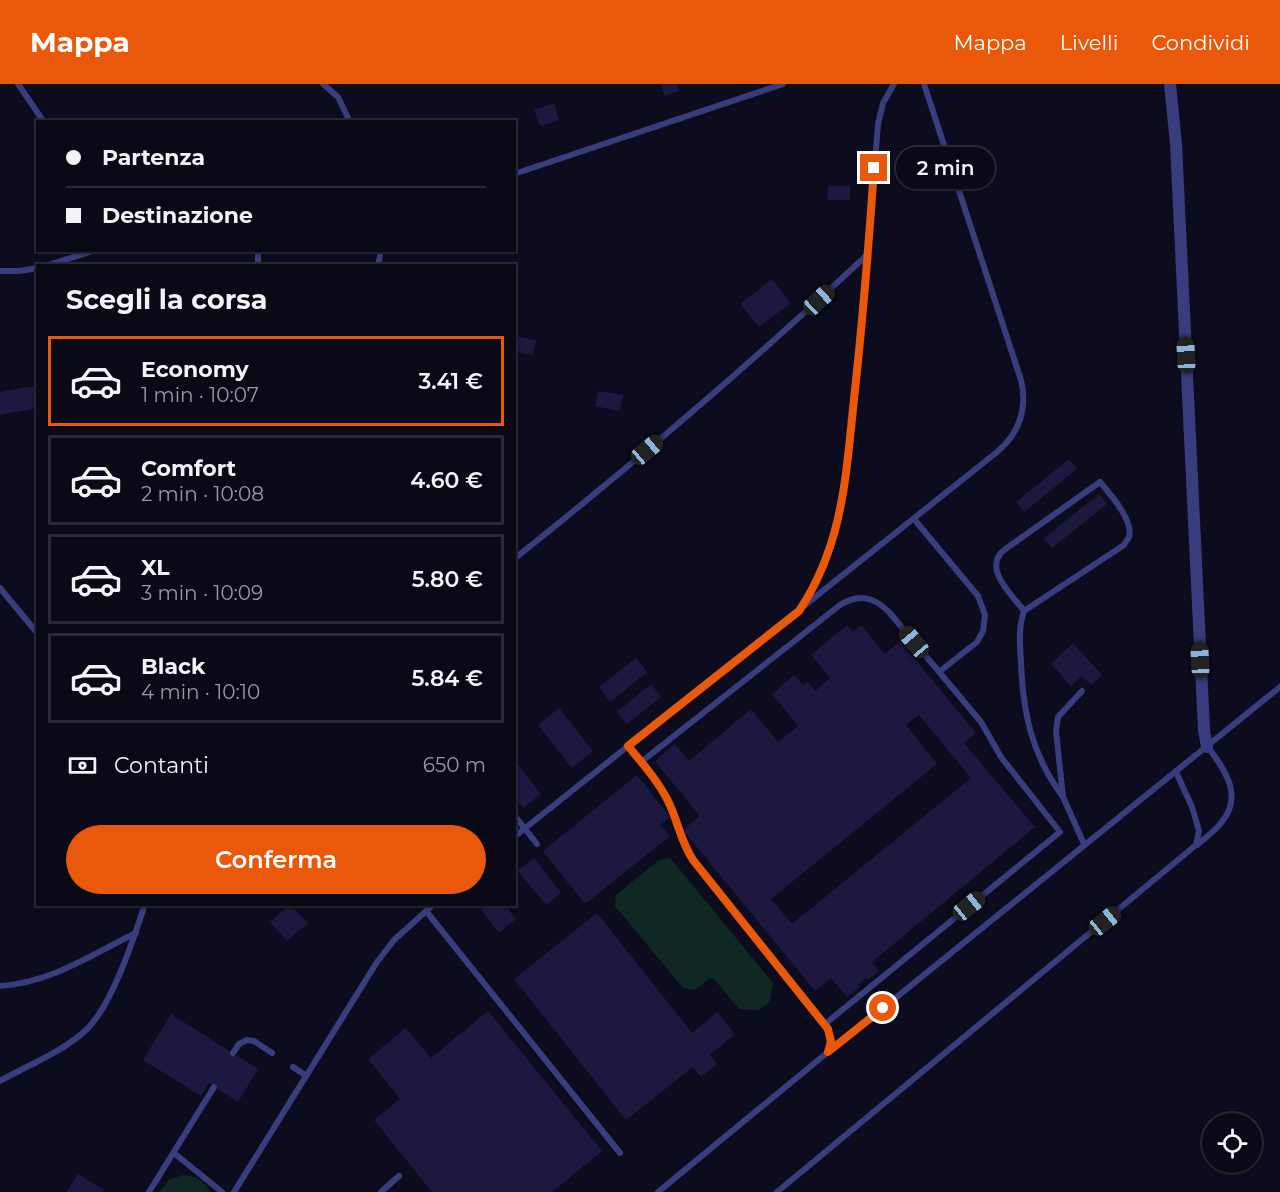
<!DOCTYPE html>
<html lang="it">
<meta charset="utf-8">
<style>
:root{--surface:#0a0916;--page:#181723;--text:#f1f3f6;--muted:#999aa1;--line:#2a2a35;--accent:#ea580c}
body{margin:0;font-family:Montserrat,sans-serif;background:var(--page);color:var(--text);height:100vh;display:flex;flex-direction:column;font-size:22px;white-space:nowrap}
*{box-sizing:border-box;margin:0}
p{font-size:20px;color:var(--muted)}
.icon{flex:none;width:33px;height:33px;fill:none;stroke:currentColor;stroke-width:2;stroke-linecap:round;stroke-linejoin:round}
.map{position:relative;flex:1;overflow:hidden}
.panel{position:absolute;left:36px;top:180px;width:480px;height:642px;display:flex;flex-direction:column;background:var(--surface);border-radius:0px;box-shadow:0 2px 4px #0004,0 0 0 2px var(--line)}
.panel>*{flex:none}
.guide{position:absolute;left:36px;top:36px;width:480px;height:132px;border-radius:0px;box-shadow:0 2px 4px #0004,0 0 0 2px var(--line);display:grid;align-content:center;height:132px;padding:0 30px;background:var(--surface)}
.buttons{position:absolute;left:1202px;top:1029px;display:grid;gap:12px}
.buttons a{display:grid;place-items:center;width:60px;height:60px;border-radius:50%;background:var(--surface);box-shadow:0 2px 4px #0004,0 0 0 2px var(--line);font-size:30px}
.end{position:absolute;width:27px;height:27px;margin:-14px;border:8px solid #ea580c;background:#fff;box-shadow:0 0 0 3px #fff}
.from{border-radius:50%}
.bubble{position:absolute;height:42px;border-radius:21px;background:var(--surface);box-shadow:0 2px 4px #0004,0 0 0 2px var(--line);font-size:20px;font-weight:600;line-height:42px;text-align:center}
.car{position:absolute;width:18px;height:36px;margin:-18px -9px;border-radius:8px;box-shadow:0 0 4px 2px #0007;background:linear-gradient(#222 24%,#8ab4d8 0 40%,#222 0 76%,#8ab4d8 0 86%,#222 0)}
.guide b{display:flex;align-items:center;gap:21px;height:57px;font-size:22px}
.guide b+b{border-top:2px solid var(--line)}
.guide i{width:15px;height:15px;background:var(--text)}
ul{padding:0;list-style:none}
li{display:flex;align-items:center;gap:18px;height:90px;margin:0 12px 9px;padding:0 18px;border:3px solid var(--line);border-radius:0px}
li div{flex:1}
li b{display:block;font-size:22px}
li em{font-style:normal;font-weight:600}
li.current{border-color:var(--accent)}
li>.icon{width:54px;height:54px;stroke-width:1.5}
h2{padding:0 30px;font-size:27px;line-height:72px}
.pay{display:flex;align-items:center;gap:15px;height:66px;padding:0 30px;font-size:22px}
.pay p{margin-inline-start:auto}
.button{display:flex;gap:12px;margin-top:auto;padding:12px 30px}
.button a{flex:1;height:69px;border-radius:36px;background:var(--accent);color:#fff;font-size:24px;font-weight:600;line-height:69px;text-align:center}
header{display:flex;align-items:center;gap:36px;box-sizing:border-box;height:84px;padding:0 30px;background:var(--accent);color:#fff}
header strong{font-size:28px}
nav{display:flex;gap:33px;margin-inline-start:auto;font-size:21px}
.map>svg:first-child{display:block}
</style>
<header>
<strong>Mappa</strong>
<nav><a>Mappa</a><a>Livelli</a><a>Condividi</a></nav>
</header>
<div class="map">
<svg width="1280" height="1108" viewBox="0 0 1280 1108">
<rect width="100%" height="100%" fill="#0d0c1e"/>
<g fill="#0f2824">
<polygon points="667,774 671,775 773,899 770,918 759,926 739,925 714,895 710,894 695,906 683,904 615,822 616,811 659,776"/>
<path d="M183,1091C196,1092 204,1096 210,1108H159L169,1096Z"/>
</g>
<g fill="#1c183f" fill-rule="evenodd">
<polygon points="660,0 677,0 679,7 665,12"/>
<polygon points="554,19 559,36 540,42 534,26"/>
<polygon points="828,102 850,102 850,116 827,116"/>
<polygon points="772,195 791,219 759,243 740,220"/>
<polygon points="514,252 536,256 533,271 514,268"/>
<polygon points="34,302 38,324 0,331 0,308"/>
<polygon points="598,307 623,311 620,327 595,322"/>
<polygon points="1069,375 1077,385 1024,428 1016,418"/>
<polygon points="1099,410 1107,420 1052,464 1044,454"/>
<path d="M847,541L853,548L861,541L885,570L900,557L976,649L964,659L1035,743L872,878L879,887L868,896L866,894L858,901L860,903L847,913L831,894L815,907L683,746L700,732L655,677L675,660L689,677L751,625L778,658L798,642L772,610L794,591L803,601L807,597L815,607L830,594L811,571ZM919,631L971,694L792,840L771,815L937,680L906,641Z"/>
<polygon points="1073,559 1102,591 1091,601 1082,592 1071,602 1051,580"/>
<polygon points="636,574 647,588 610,618 599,603"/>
<polygon points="651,600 661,613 627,640 617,628"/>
<polygon points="559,624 593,667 572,684 538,641"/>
<polygon points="514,676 541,710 523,724 514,713"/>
<polygon points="637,691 670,733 660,741 670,752 585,820 543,767"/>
<polygon points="534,774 561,809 546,821 518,787"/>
<polygon points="290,820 308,839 287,857 270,838"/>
<polygon points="488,820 504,820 516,835 499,849 481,826"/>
<polygon points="597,829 692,949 717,928 735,950 710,971 717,980 701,993 693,983 626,1036 514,895"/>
<polygon points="488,927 602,1067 552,1108 432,1108 374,1036 400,1015 368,975 406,944 431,974"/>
<polygon points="171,930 258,985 238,1018 209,999 201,1012 143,976"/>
<polygon points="78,1090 104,1106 102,1108 67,1108"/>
</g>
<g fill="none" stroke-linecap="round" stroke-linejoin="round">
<g stroke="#373d7d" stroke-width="6">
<polyline points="18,0 44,38"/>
<polyline points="323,0 338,13 350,38"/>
<polyline points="514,90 783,0"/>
<polyline points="258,166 258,182"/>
<polyline points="45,182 96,166"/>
<polyline points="378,182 381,166"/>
<polyline points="0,187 19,187 38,184"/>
<polyline points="914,435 978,512 985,531 983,547 977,558 939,588"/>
<path d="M514,475C636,378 754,277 867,171"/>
<polyline points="0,504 38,550"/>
<path d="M804,520C846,456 847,378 855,305C864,217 871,129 878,40L883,19L894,0"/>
<path d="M1024,527C1012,511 982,484 1004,466L1100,398C1110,410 1134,437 1129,453C1128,456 1125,458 1124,461L1024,527C1018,544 1020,561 1021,578C1023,630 1032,671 1063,713"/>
<polyline points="1082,607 1058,633 1056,647 1063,713 1084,760"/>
<path d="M628,662C642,679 657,696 667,715C678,735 680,757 693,776L825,940L831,954L828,968L658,1108"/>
<path d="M641,678L840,521C859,509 874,513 889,528L981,638L1001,673L1060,748L825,940"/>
<polyline points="514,731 537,760"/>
<path d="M514,753L997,368C1019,350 1028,324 1021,296L924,0"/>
<path d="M1197,761C1205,754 1215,747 1221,739C1244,712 1225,686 1208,663"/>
<polyline points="426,827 620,1069"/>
<path d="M0,902C53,898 90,871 136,849"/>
<polyline points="830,967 1280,603"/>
<polyline points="233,969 239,960 247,956 254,957 272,969"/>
<polyline points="293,983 305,991"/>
<path d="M0,997C28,981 63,968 87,945C112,921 134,854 145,820"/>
<polyline points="174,1069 222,1108"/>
<polyline points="149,1108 214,1003"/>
<polyline points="234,1108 377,878 394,856 434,820"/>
<polyline points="381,1108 399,1092"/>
<polyline points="777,1108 1196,761 1199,747 1192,723 1176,688"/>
</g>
<polyline stroke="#373d7d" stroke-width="12" points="1170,0 1176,60 1204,646 1207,663"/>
</g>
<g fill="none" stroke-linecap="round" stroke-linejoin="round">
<path stroke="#ea580c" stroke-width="8" d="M874,84C869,158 863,232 855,306C846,386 845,458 799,527L628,662C643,680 659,698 669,719C678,738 681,758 693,776L828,945L831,958L828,968L883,924"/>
</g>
</svg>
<div class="buttons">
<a><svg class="icon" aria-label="locate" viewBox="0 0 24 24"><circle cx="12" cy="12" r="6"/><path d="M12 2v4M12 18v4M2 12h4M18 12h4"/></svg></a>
</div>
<i class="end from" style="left:883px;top:924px"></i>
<i class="end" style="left:874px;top:84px"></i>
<div class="bubble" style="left:896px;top:63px;width:99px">2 min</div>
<i class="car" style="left:819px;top:216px;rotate:47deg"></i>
<i class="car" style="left:1186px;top:271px;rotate:357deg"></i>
<i class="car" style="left:647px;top:366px;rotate:50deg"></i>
<i class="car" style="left:914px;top:558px;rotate:320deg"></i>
<i class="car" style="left:1200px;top:576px;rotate:357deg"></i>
<i class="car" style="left:969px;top:822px;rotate:51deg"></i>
<i class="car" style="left:1105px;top:837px;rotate:51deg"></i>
<div class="guide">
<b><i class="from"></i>Partenza</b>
<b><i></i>Destinazione</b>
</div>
<section class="panel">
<h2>Scegli la corsa</h2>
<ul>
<li class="current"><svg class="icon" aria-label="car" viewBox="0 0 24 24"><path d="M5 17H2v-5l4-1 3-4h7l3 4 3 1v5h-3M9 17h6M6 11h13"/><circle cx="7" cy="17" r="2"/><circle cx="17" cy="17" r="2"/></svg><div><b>Economy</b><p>1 min · 10:07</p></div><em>3.41 €</em></li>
<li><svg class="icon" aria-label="car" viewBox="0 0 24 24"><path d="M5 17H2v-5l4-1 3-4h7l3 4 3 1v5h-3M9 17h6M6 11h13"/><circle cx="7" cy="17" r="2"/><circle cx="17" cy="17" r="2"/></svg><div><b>Comfort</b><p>2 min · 10:08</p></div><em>4.60 €</em></li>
<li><svg class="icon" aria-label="car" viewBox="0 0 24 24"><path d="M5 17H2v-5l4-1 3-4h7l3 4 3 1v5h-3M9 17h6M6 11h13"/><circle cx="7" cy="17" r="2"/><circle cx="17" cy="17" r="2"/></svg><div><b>XL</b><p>3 min · 10:09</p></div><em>5.80 €</em></li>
<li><svg class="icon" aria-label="car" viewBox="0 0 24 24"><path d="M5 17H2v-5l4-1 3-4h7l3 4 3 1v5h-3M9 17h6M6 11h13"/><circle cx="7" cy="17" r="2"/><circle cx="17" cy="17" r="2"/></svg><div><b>Black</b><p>4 min · 10:10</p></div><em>5.84 €</em></li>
</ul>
<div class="pay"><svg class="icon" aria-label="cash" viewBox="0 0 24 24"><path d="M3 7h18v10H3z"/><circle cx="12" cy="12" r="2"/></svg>Contanti<p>650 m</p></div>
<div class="button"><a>Conferma</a></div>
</section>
</div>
